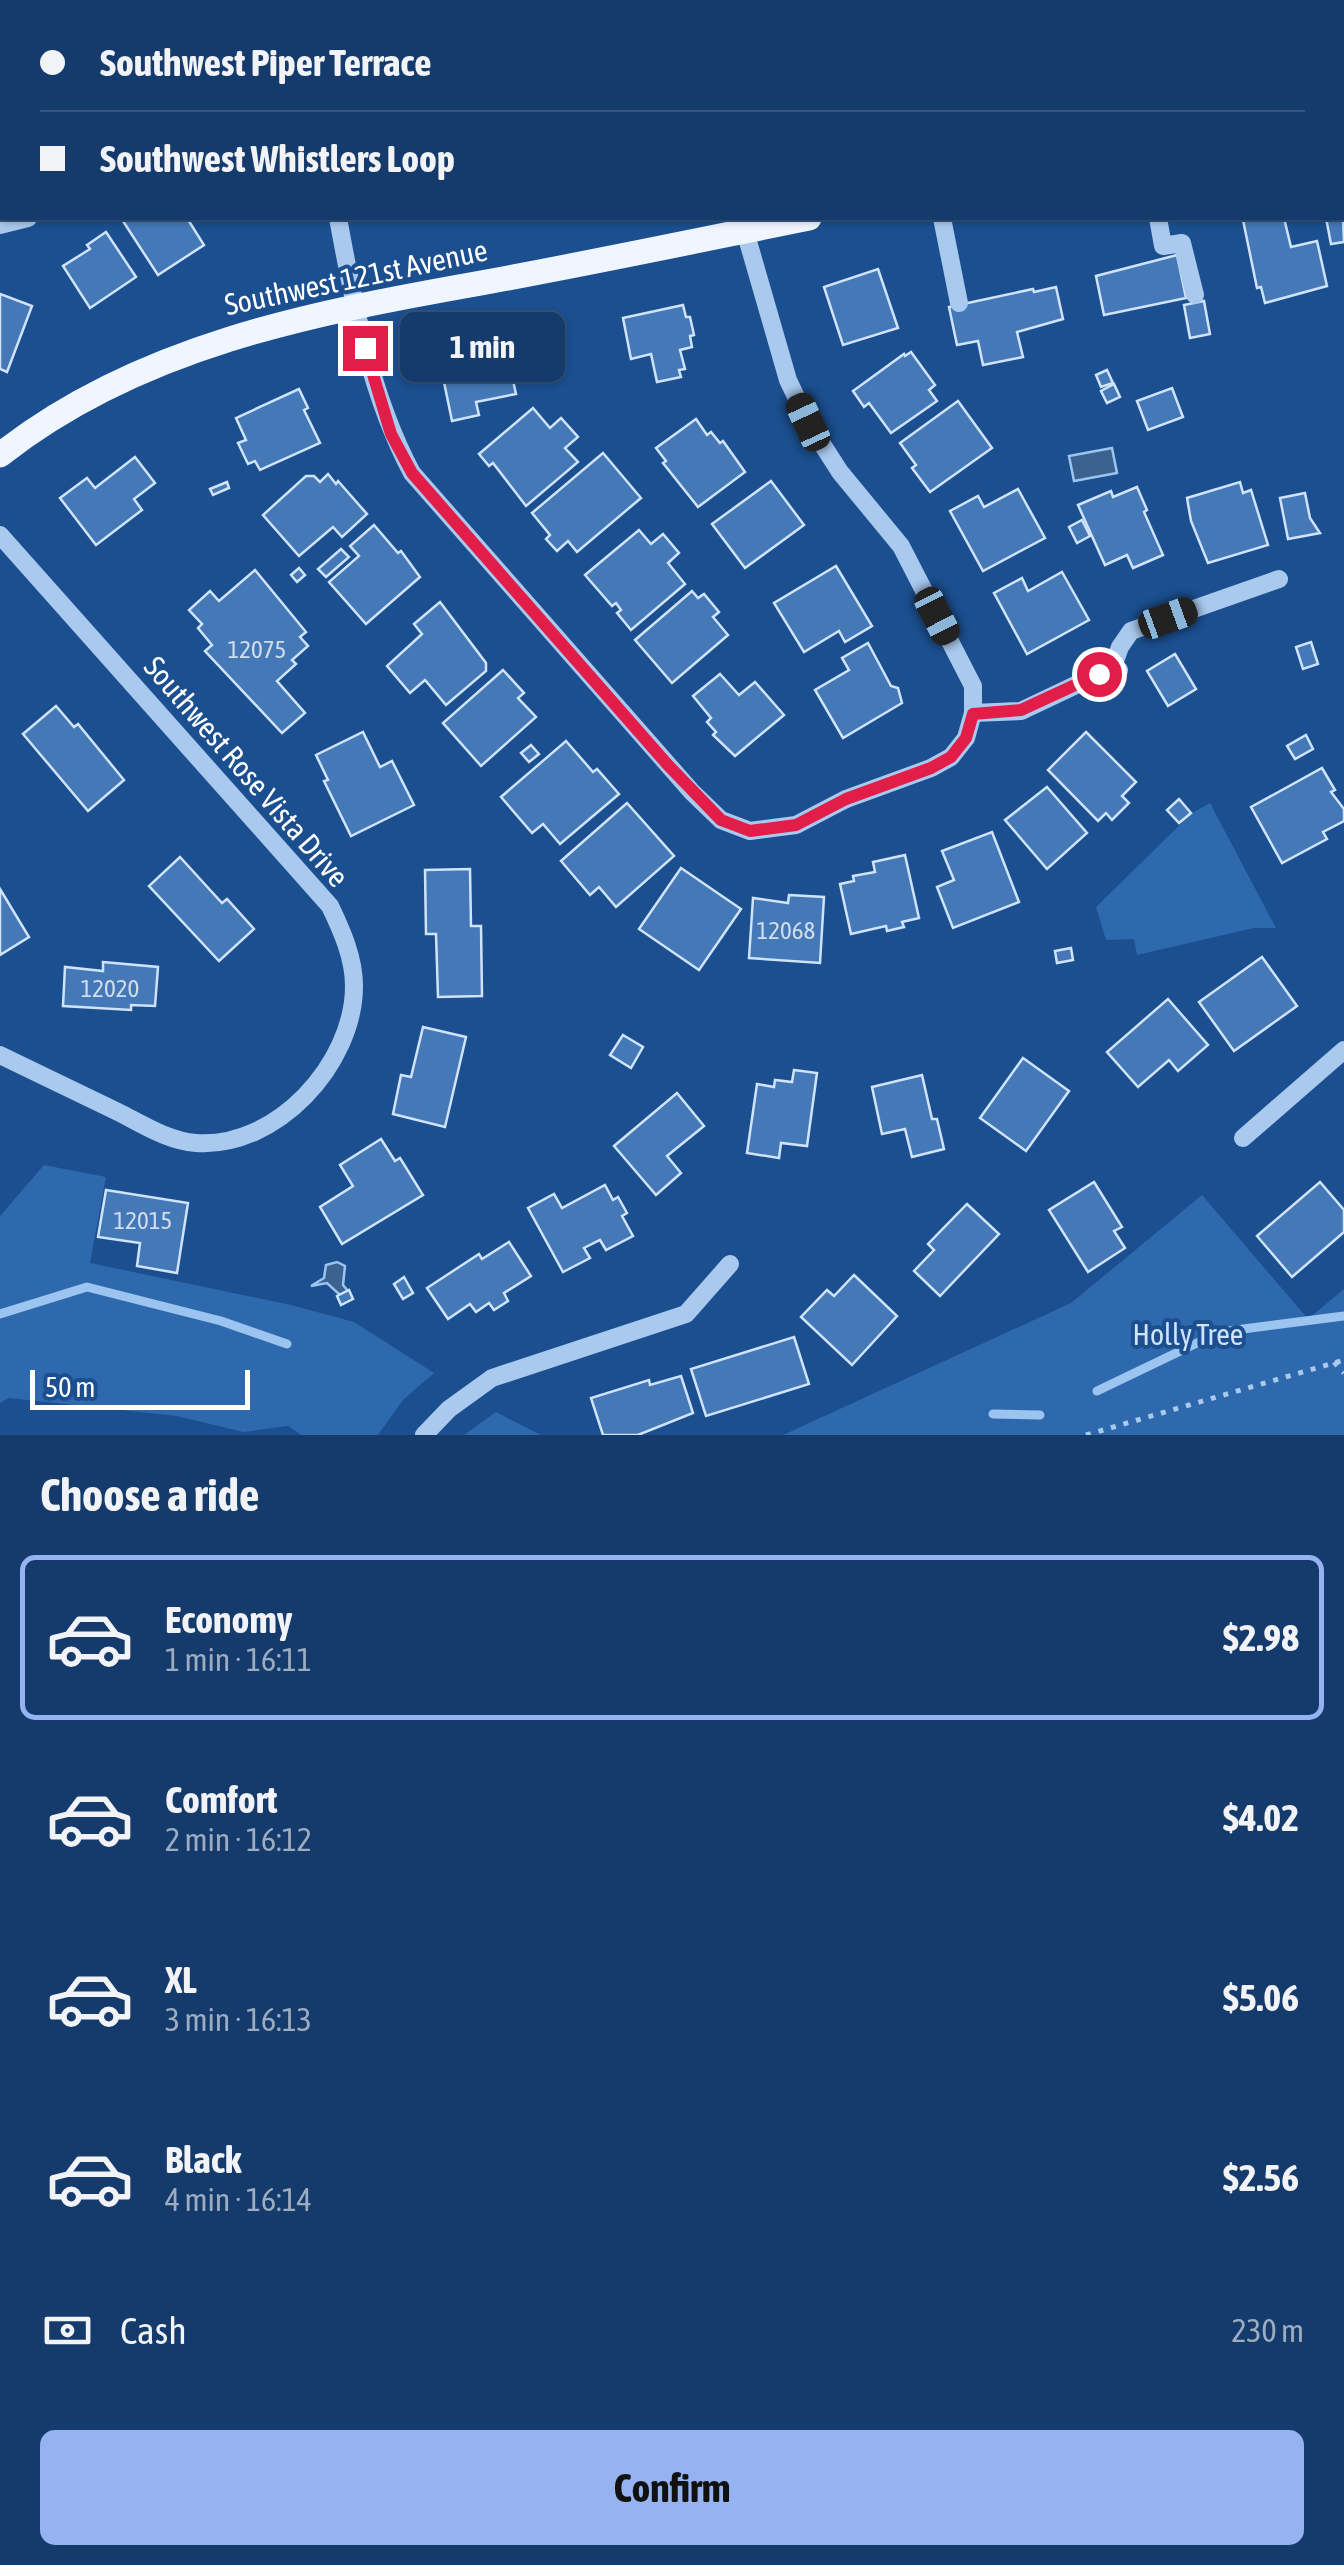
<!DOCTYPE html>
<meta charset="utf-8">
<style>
:root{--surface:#143b6b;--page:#1d4271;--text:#f1f3f6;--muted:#9dadc1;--line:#33557e;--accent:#95b2f1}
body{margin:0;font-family:"Asap Condensed",sans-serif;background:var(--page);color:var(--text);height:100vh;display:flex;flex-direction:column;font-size:38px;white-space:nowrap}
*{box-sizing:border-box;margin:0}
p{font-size:32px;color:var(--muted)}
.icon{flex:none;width:55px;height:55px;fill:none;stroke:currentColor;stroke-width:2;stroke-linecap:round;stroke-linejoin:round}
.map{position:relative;height:1435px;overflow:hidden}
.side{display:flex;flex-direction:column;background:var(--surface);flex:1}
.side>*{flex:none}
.hud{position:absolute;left:0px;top:0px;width:1345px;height:220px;box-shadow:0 2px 8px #0004,0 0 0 2px var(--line);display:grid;align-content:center;height:220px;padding:0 40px;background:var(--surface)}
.scale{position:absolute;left:30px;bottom:25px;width:220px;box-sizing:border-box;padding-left:10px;border:5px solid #fff;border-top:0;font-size:28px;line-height:35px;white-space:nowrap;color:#fff;-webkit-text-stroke:8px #1b4f8f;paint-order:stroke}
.end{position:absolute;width:45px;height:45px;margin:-22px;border:12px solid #e11d48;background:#fff;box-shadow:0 0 0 5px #fff}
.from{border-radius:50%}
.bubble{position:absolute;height:70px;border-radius:15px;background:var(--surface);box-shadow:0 2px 8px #0004,0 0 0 2px var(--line);font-size:32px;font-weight:700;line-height:70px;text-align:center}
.car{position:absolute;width:30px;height:60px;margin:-30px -15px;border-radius:12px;box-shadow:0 0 8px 2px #0007;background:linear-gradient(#222 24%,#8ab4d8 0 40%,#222 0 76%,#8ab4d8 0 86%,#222 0)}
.hud b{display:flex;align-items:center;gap:35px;height:95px;font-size:38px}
.hud b+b{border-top:2px solid var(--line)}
.hud i{width:25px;height:25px;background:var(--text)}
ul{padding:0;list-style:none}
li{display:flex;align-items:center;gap:30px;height:165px;margin:0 20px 15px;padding:0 20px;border:5px solid transparent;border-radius:15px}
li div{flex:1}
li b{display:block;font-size:38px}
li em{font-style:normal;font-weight:700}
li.active{border-color:var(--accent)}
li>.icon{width:90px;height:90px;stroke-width:1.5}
h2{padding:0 40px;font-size:45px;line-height:120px}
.pay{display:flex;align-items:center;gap:25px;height:110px;padding:0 40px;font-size:38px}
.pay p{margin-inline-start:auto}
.primary-button{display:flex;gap:20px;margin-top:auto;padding:20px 40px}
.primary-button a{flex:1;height:115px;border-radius:15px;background:var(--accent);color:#111;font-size:40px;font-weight:700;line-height:115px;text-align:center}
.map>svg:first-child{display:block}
</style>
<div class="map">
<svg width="1344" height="1435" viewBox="0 0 1344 1435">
<rect width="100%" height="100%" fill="#1b4f8f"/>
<g fill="#2e69ad">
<polygon points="1210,803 1276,928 1254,928 1137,955 1134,939 1106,940 1096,907 1192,813"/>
<polygon points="44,1165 106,1177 90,1263 291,1305 354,1322 434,1373 403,1400 378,1435 301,1435 288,1426 243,1432 177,1416 9,1398 0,1403 0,1216"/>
<polygon points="1202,1195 1308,1319 1344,1289 1344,1435 783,1435 1071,1303"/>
<polygon points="496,1412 541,1435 464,1435"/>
</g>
<g fill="#3c6290" stroke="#9cc4f0" stroke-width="2.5">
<polygon points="1112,448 1117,473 1074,481 1069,456"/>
<polygon points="337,1262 345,1266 343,1285 348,1291 340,1295 327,1283 311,1286 324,1278 326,1265"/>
</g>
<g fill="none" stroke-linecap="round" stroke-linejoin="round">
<g stroke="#9cc4f0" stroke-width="9">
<polyline points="0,1314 87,1287 221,1321 287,1344"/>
<polyline points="1097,1391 1220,1332 1344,1316"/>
<polyline points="993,1414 1040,1415"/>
</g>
</g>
<g fill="#4478b7" stroke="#cfe3fa" stroke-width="2.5">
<polygon points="82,0 135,0 137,2 79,2"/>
<polygon points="877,0 960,0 961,2 873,2"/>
<polygon points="1138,0 1179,0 1180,2 1133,2"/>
<polygon points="2,68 2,139 0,136"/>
<polygon points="1342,196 1344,242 1331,244 1326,218 1342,218"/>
<polygon points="121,218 187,218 204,245 158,275"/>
<polygon points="1253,218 1284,218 1291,247 1317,241 1327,286 1265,303 1261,287 1257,288 1243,220"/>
<polygon points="106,232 136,277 90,308 63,266 90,249 87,245"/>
<polygon points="1177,255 1186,298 1104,315 1096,276"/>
<polygon points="878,269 898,328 843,345 824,287"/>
<polygon points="1056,287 1063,319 1017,332 1023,357 983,365 978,341 957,345 949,307 1033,289 1034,292"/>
<polygon points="0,294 32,306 7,372 0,369"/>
<polygon points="1204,301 1210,334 1190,338 1184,305"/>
<polygon points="683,305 686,317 690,317 694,335 690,336 692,347 680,350 685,369 679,370 681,377 657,382 651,354 631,359 623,318"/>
<polygon points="504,339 516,394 476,402 479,415 452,421 444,382 435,370 434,353"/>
<polygon points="911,352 935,385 929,390 937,401 891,433 869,403 864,407 853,391 904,354 905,356"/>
<polygon points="1107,370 1113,383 1101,387 1096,375"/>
<polygon points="1114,384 1120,397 1107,403 1101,391"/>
<polygon points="1172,388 1183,417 1148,430 1137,401"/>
<polygon points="299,389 308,408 304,410 320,443 260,470 255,461 248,464 238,443 246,440 236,418"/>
<polygon points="958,401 992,448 930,492 912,468 916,465 900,443"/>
<polygon points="533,408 550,428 561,418 578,437 565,448 578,462 526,506 493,463 489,466 479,454"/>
<polygon points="696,419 707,435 711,432 720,443 723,441 745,472 698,507 663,463 666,461 656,448"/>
<polygon points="603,453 641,498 577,552 568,541 557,551 546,539 550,535 532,513"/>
<polygon points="135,457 155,483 134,499 142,510 96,545 60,498 87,478 95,488"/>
<polygon points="328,474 336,484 338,481 367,514 342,537 333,527 299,556 263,515 306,476 314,476 320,482"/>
<polygon points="771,481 804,525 745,568 712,524"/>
<polygon points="227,482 229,488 213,495 210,489"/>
<polygon points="1240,482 1243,493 1251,490 1268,545 1208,563 1191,521 1187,498"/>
<polygon points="1137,487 1147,510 1144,512 1163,555 1133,568 1127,555 1105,565 1078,505 1111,491 1113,497"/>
<polygon points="1018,489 1045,538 983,571 950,511 978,496 984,507"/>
<polygon points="1305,493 1310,518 1320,533 1288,539 1280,498"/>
<polygon points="1082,520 1090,536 1077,543 1069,527"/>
<polygon points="374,525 398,553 401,551 420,577 366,624 329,582 359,556 350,546"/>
<polygon points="639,530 651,544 663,534 679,553 668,563 685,584 631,630 617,613 621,610 616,603 612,606 585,575"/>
<polygon points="341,549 349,557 326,577 318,569"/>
<polygon points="836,566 872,626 845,642 839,631 804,652 774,603"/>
<polygon points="299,568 305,575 297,582 291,575"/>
<polygon points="255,570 306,632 300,637 308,646 292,660 296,664 277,681 305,713 282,733 205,651 212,645 198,628 202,624 189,610 210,591 219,601"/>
<polygon points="1062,572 1089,620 1027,654 994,593 1022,578 1028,591"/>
<polygon points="692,591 698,598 704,594 719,612 713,617 728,635 672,683 635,640"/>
<polygon points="440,602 486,663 486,671 446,705 425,680 410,693 387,666 422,634 414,624"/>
<polygon points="1311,642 1318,664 1303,669 1296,647"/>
<polygon points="868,643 891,686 898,688 902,703 843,738 815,690 849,670 842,658"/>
<polygon points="1175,654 1196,689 1168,706 1147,671"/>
<polygon points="503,670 524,693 518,698 536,717 481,766 443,723"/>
<polygon points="720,674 739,695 755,682 784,715 735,756 713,735 716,732 707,722 711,718 693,696"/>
<polygon points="56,706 74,727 78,724 124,780 88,811 23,734"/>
<polygon points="363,732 380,767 392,761 414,805 351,836 324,781 328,780 316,755"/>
<polygon points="1086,732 1136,782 1122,796 1129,803 1112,820 1106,813 1098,821 1048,770"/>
<polygon points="1306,735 1313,749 1295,759 1287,746"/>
<polygon points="566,741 593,772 597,769 619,794 560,844 543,824 532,833 501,797"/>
<polygon points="531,745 539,754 529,762 521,753"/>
<polygon points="1322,768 1335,790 1331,792 1344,809 1344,821 1323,832 1327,839 1282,863 1251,807"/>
<polygon points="1047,787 1087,833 1047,869 1005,820"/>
<polygon points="1179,799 1191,813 1179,823 1167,810"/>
<polygon points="627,803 674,856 616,907 599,887 590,895 561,861"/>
<polygon points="992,832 1019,902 953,928 937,887 954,880 942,851"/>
<polygon points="905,855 919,918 902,922 904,927 887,931 886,926 851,934 840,884 854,881 853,876 875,872 873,862"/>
<polygon points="180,857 222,903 227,899 254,929 219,961 149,886"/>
<polygon points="681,868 741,909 699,970 639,929"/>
<polygon points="470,869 471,926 481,926 482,996 438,997 436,934 426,934 425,870"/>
<polygon points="0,889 29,937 0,955"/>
<polygon points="789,895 824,897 820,963 749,958 753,898 788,903"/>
<polygon points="1071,948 1073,960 1057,963 1055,951"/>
<polygon points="1262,957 1297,1006 1234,1051 1199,1002"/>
<polygon points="103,962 158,967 155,1006 131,1005 131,1010 63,1006 65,967 103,971"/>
<polygon points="1168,999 1208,1045 1178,1071 1169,1060 1138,1087 1107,1052"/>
<polygon points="423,1027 466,1037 445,1127 393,1114 401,1075 411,1077"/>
<polygon points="623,1035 643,1047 631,1068 610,1055"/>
<polygon points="1023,1058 1069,1091 1026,1151 980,1118"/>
<polygon points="794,1070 817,1073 807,1146 781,1143 779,1158 747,1153 757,1084 774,1087 775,1080 792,1082"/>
<polygon points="922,1075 932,1119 937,1119 944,1149 912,1157 905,1129 882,1134 872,1087"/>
<polygon points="677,1093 704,1126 667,1156 681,1173 656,1195 614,1146"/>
<polygon points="381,1139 395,1161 400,1158 423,1195 342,1244 320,1207 353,1186 340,1165"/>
<polygon points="1094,1182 1122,1227 1114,1231 1125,1248 1088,1272 1049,1210"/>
<polygon points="1320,1182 1344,1210 1344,1232 1292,1277 1257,1236"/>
<polygon points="605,1185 613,1200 618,1197 627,1213 622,1216 633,1236 606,1250 600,1240 584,1248 590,1258 563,1272 528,1208 554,1194 562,1208"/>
<polygon points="106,1190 188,1203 177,1273 137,1266 140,1243 98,1237"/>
<polygon points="967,1204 999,1234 940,1296 914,1271 934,1250 928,1244"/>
<polygon points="509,1242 531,1276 504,1293 508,1301 494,1310 489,1303 476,1312 470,1304 448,1319 427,1288 479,1254 482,1259"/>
<polygon points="854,1275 897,1316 852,1365 801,1317 827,1290 834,1296"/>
<polygon points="404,1277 413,1293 403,1299 394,1284"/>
<polygon points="349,1290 353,1299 341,1305 337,1296"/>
<polygon points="794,1337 809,1384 706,1416 691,1369"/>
<polygon points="681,1376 693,1413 638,1435 603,1435 591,1398 649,1380 650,1385"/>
</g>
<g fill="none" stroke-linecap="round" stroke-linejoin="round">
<g stroke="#a9c9ee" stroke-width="5" stroke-dasharray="5 8" stroke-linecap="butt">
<polyline points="1334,1362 1344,1373"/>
<polyline points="1086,1435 1344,1360"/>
</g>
<g stroke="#a9c9ee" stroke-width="18">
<polyline points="208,0 210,2"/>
<polyline points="1033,0 1034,2"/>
<polyline points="290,2 293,0"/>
<path d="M338,218C354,305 370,394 412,473L692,792L721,820L750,831L796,825L846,799L931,768L951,757L966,738L973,713V686L901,546L840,472L808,422L788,380L745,231"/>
<polyline points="942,218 959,303"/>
<polyline points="1158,218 1163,246 1182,243 1195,295"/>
<polyline points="0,225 28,218"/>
<path d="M0,535L330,906C342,931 354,958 354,986C354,1064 276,1149 196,1143C168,1141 142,1124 118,1112C78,1093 39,1074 0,1055"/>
<polyline points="1111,672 1120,647 1131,631 1279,579"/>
<polyline points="973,713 1021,711 1099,674 1119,670"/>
<polyline points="1243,1138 1344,1050"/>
<polyline points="424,1435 449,1409 492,1378 686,1314 730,1264"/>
</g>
<g stroke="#f0f6ff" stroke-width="25">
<polyline points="1342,107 1344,107"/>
<path d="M0,455C138,346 312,313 481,283C591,263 700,240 809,218"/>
</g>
</g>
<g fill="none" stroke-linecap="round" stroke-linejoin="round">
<polyline stroke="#e11d48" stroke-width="12" points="365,348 391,434 412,473 667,764 721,820 750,831 796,825 846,799 931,768 951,757 966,738 973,714 1021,710 1099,674"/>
</g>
<g text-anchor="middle" stroke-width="8" stroke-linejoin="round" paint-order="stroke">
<g font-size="25" fill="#d0dded">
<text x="257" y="658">12075</text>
<text x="786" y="939">12068</text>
<text x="110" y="997">12020</text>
<text x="143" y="1229">12015</text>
</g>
<g font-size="30" fill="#fff" stroke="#1b4f8f">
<text transform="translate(356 278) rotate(-12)" y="10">Southwest 121st Avenue</text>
<text transform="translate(246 772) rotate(49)" y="10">Southwest Rose Vista Drive</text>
</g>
<g font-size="30" fill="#cfe3fa" stroke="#1b4f8f">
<text x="1188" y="1345">Holly Tree</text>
</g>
</g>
</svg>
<div class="scale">50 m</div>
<i class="end from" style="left:1099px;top:674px"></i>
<i class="end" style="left:365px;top:348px"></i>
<div class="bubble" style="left:400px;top:312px;width:165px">1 min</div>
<i class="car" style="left:808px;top:422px;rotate:335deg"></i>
<i class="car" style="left:937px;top:616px;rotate:153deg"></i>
<i class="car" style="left:1168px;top:618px;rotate:70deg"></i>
<div class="hud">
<b><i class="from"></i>Southwest Piper Terrace</b>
<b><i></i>Southwest Whistlers Loop</b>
</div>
</div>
<section class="side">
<h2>Choose a ride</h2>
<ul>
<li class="active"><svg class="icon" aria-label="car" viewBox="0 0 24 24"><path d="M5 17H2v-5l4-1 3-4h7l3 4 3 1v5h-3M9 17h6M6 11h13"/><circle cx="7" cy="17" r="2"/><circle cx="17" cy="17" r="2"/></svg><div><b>Economy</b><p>1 min · 16:11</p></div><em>$2.98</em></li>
<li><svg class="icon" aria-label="car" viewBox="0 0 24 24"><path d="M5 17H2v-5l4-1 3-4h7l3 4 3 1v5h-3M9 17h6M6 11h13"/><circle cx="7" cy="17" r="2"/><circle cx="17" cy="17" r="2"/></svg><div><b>Comfort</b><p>2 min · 16:12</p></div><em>$4.02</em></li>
<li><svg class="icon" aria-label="car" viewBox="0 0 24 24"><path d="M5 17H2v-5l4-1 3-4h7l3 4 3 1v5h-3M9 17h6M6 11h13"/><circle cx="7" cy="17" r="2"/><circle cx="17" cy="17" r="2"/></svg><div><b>XL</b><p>3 min · 16:13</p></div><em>$5.06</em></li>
<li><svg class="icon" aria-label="car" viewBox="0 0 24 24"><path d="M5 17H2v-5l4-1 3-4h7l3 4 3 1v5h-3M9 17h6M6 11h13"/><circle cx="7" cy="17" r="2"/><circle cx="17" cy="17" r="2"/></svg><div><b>Black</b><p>4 min · 16:14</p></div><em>$2.56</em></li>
</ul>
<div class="pay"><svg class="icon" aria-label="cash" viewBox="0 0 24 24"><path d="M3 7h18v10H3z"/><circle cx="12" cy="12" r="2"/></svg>Cash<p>230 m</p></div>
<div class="primary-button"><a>Confirm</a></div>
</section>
